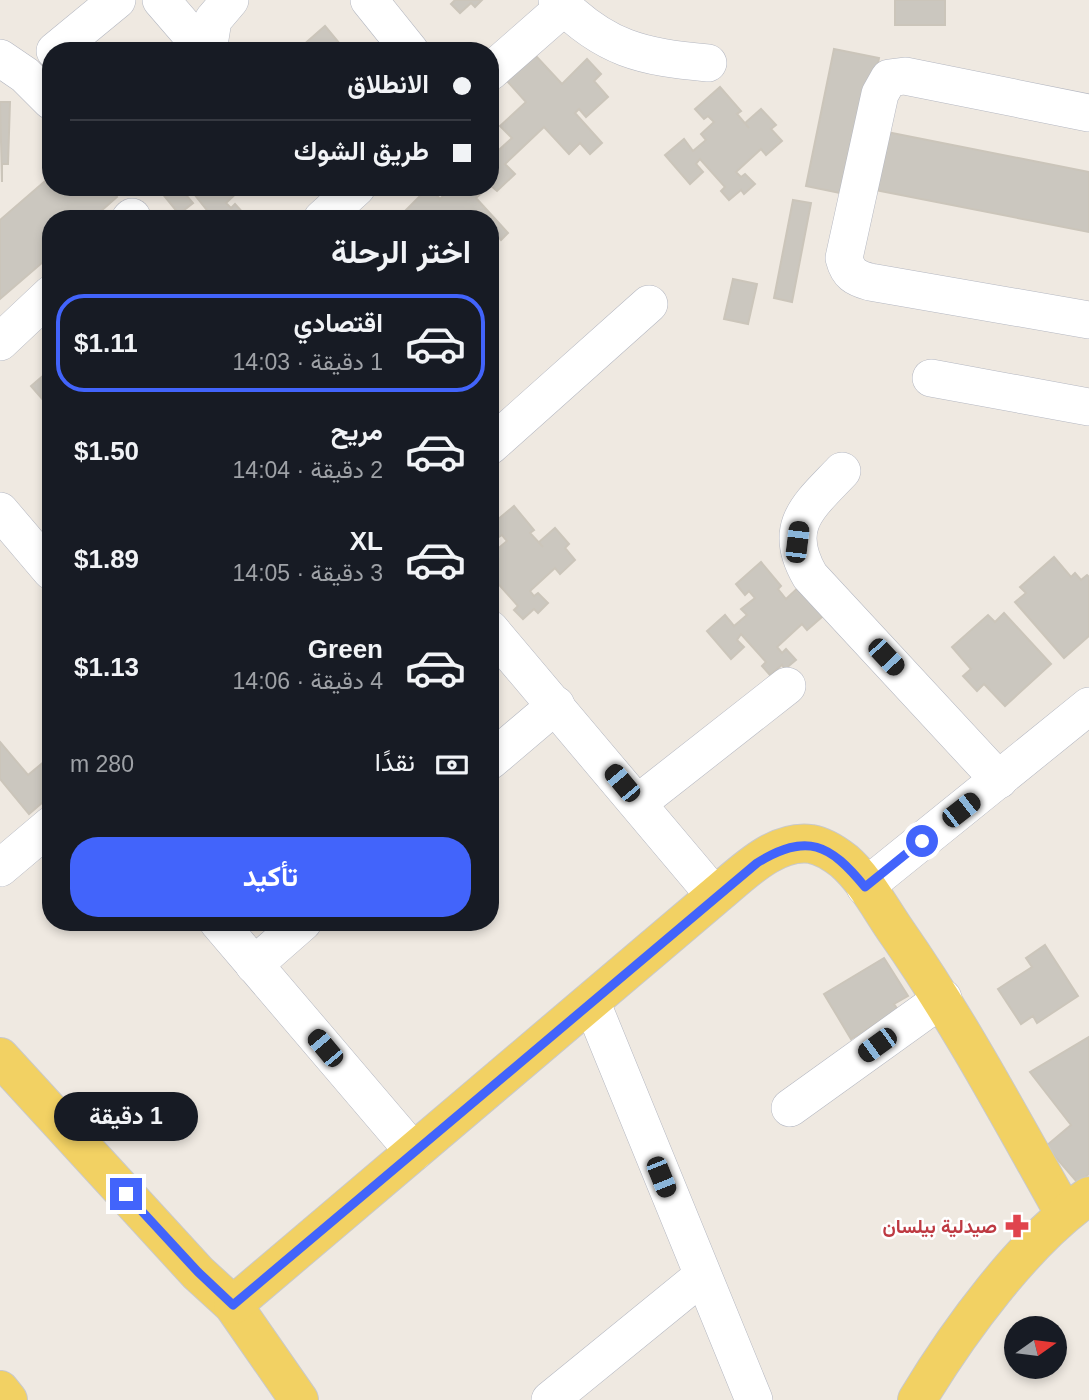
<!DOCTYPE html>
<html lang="ar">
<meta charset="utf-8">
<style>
:root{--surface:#171b24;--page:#242831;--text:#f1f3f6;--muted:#9ea1a6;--line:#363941;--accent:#4264fb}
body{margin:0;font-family:Helvetica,Vazirmatn,sans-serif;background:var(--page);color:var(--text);direction:rtl;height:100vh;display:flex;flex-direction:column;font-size:26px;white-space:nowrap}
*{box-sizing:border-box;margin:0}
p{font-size:23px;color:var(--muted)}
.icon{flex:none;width:38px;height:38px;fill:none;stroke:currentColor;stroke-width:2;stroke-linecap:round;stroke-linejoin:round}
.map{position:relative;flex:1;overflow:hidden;direction:ltr}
.panel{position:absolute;left:42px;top:210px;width:457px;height:721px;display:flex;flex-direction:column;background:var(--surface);border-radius:28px;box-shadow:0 4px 10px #0003;direction:rtl}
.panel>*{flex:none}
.top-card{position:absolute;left:42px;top:42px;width:457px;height:154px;border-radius:28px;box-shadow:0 4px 10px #0003;direction:rtl;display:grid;align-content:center;height:154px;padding:0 28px;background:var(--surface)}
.needle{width:46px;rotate:76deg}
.fabs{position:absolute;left:1004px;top:1316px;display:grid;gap:14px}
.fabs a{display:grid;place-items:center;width:63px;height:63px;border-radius:50%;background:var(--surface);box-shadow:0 4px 10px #0003;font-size:35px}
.end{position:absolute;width:32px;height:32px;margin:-16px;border:9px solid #4264fb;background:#fff;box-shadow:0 0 0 4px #fff}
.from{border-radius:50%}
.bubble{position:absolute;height:49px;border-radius:24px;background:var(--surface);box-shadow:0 4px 10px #0003;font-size:23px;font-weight:700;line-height:49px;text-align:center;direction:rtl}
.car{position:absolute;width:21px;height:42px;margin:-21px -10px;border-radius:9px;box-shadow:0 0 5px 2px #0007;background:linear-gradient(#222 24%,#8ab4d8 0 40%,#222 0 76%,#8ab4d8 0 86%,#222 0)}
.top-card b{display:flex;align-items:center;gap:24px;height:66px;font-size:26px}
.top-card b+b{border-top:2px solid var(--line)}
.top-card i{width:18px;height:18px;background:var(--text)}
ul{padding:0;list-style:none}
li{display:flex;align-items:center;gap:21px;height:98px;margin:0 14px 10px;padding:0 14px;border:4px solid transparent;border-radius:28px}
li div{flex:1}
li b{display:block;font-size:26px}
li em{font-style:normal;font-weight:700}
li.current{border-color:var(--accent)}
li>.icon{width:63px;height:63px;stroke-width:1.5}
h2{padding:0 28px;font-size:32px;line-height:84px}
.pay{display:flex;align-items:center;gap:18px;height:77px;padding:0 28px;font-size:26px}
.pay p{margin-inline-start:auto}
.button{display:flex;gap:14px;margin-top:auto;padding:14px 28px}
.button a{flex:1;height:80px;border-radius:28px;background:var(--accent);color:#fff;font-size:28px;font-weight:700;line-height:80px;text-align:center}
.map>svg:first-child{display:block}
</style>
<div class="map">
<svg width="1089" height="1400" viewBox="0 0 1089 1400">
<rect width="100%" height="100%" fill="#efe9e1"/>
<g fill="#cbc7bf" stroke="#cbc5ba" stroke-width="2">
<polygon points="455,0 482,0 475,7 471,3 460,13 451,4"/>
<rect x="895" y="0" width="50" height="25"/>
<polygon points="325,26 345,50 302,51 300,48"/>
<polygon points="834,49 879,58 850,195 806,186"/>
<polygon points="535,55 562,84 587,59 601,74 594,81 608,97 586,117 579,109 575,113 602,143 590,154 580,143 569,154 544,127 505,164 515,174 497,191 490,185 490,158 512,138 500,126 526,102 498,71"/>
<polygon points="720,87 741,111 737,114 749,128 745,123 761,109 776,125 771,129 782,141 766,155 761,149 736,172 741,177 745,174 755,184 744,194 741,190 729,200 721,191 725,187 700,159 696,164 703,172 690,184 665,155 684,139 693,151 706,140 701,134 714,122 708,116 704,119 695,109"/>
<polygon points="0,102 10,102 8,164 2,164 2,182"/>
<polygon points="887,132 1089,172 1089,232 875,190"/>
<polygon points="51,176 51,187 109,187 117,197 92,219 51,219 51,255 0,299 0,220"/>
<polygon points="157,187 243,187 226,203 231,208 235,204 245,215 241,219 214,219 190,189 186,195 193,203 179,214"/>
<polygon points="429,187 440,199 445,194 439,187 488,187 476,198 508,233 501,240 492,230 490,232 490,219 410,219 404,212"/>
<polygon points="793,200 811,203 792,302 774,298"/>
<polygon points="733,279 757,284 748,324 724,319"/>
<polygon points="51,369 51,409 31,386"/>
<polygon points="514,506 534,530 530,533 543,547 539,542 555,528 569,544 565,548 575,560 560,574 555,568 530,591 534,596 538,593 548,603 538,613 534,609 523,619 514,610 518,606 493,578 490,583 490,567 499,559 494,552 507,541 502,535 497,538 490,526"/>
<polygon points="1054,557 1071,577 1075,573 1081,580 1087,575 1089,577 1089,636 1064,658 1015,602 1026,593 1020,587"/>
<polygon points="761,562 781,586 778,589 786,599 802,584 823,616 807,630 802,624 777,647 782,653 786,649 796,660 785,669 782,665 770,675 762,666 766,662 741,634 737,640 744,647 731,659 707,631 725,615 734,626 747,615 741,609 755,598 749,591 745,595 736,584"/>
<polygon points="1004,613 1051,664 1005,706 984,684 977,691 963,676 971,669 952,647 988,615 995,622"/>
<polygon points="0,742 28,775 51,756 51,795 29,814 0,779"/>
<polygon points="1045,945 1078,996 1037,1023 1033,1016 1021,1024 998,989 1032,967 1026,958"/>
<polygon points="884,958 908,996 894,1004 898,1010 851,1039 824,994"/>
<polygon points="1089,1037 1089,1174 1078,1183 1046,1146 1071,1125 1030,1072"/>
</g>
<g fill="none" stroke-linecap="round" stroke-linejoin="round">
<g stroke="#b4b7c1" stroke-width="38">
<g id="minor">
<polyline points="161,0 205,51"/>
<polyline points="369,0 410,51"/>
<path d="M557,0C605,49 642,57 708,63"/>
<polyline points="55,51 117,0"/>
<polyline points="208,51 213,20 230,0"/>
<polyline points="0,58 25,75 51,101"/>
<polyline points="490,72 564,7"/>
<path d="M1089,113L905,76L889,78L880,94L844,258C848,274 855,278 870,282L1089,320"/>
<polyline points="130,219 132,217"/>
<polyline points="322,219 357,187"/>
<polyline points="0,342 51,294"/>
<polyline points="931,378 1089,407"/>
<polyline points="490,446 649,304"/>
<path d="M842,471C809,506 781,526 810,576L999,780"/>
<polyline points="0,511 51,571"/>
<polyline points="490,629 715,896"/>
<polyline points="490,761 556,705"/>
<polyline points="638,803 787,686"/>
<polyline points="0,868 51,825"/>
<polyline points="865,887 1089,706"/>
<polyline points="218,922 414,1152"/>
<polyline points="254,965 303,922"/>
<polyline points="591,1001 754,1400"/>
<polyline points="790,1108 943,998"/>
<polyline points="550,1400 701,1277"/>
</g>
</g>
<g stroke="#c9c9c9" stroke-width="40">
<g id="major">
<polyline points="0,1057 198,1273 233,1305 299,1400"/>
<path d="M233,1305L715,896C741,875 774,839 811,844C823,846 835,854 844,861C866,880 881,910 898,934C960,1023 1011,1119 1064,1213"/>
<polyline points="0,1390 8,1400"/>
<path d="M917,1400C958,1332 1024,1241 1089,1196"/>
</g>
</g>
<use href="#minor" stroke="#fff" stroke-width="37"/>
<use href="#major" stroke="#f2d163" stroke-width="38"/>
</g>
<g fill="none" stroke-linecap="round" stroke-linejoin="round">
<path stroke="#4264fb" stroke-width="9" d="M126,1194L198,1272L233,1305L757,863C807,832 830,844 865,887L922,841"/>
</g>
<defs>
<g id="pharmacy-bare" transform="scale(1.89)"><path d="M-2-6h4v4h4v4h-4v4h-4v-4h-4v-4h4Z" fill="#e0444e" stroke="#fff" stroke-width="2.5" paint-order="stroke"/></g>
</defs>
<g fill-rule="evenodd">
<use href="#pharmacy-bare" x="1017" y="1226"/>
</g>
<g text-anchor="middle" stroke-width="5" stroke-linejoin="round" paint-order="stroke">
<g font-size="19" font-weight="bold" fill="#be3a42" stroke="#fff" text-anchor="end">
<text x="997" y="1233">صيدلية بيلسان</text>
</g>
</g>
</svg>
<div class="fabs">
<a><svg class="needle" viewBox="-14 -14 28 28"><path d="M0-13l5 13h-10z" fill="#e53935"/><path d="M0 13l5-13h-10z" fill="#9ea1a6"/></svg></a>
</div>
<i class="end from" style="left:922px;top:841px"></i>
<i class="end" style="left:126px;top:1194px"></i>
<div class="bubble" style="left:54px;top:1092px;width:144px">1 دقيقة</div>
<i class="car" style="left:797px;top:542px;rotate:7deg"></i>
<i class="car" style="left:886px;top:657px;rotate:137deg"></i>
<i class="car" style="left:622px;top:783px;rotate:320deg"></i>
<i class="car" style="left:961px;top:810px;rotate:52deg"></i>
<i class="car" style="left:877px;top:1045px;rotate:234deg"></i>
<i class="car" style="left:325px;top:1048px;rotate:320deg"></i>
<i class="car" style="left:661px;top:1177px;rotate:158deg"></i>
<div class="top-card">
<b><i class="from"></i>الانطلاق</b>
<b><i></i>طريق الشوك</b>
</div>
<section class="panel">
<h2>اختر الرحلة</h2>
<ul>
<li class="current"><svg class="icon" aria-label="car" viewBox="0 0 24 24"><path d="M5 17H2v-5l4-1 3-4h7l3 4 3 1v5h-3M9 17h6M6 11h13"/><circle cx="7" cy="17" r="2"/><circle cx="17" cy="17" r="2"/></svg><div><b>اقتصادي</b><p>1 دقيقة · 14:03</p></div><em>$1.11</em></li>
<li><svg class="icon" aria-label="car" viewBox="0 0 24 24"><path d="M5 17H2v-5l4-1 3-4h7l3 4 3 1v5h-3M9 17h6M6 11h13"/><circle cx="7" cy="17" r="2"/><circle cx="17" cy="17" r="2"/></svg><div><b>مريح</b><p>2 دقيقة · 14:04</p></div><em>$1.50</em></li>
<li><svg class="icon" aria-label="car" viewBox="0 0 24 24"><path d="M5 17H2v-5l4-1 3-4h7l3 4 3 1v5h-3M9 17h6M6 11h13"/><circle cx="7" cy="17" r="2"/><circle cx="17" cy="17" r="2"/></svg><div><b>XL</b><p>3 دقيقة · 14:05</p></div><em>$1.89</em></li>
<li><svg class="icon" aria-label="car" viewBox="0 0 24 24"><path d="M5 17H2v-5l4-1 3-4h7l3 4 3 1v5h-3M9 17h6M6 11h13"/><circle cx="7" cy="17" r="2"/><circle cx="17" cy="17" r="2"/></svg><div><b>Green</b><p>4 دقيقة · 14:06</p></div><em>$1.13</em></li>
</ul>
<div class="pay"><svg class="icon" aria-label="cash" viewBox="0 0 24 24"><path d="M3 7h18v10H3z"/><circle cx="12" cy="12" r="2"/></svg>نقدًا<p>280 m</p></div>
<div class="button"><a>تأكيد</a></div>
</section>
</div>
